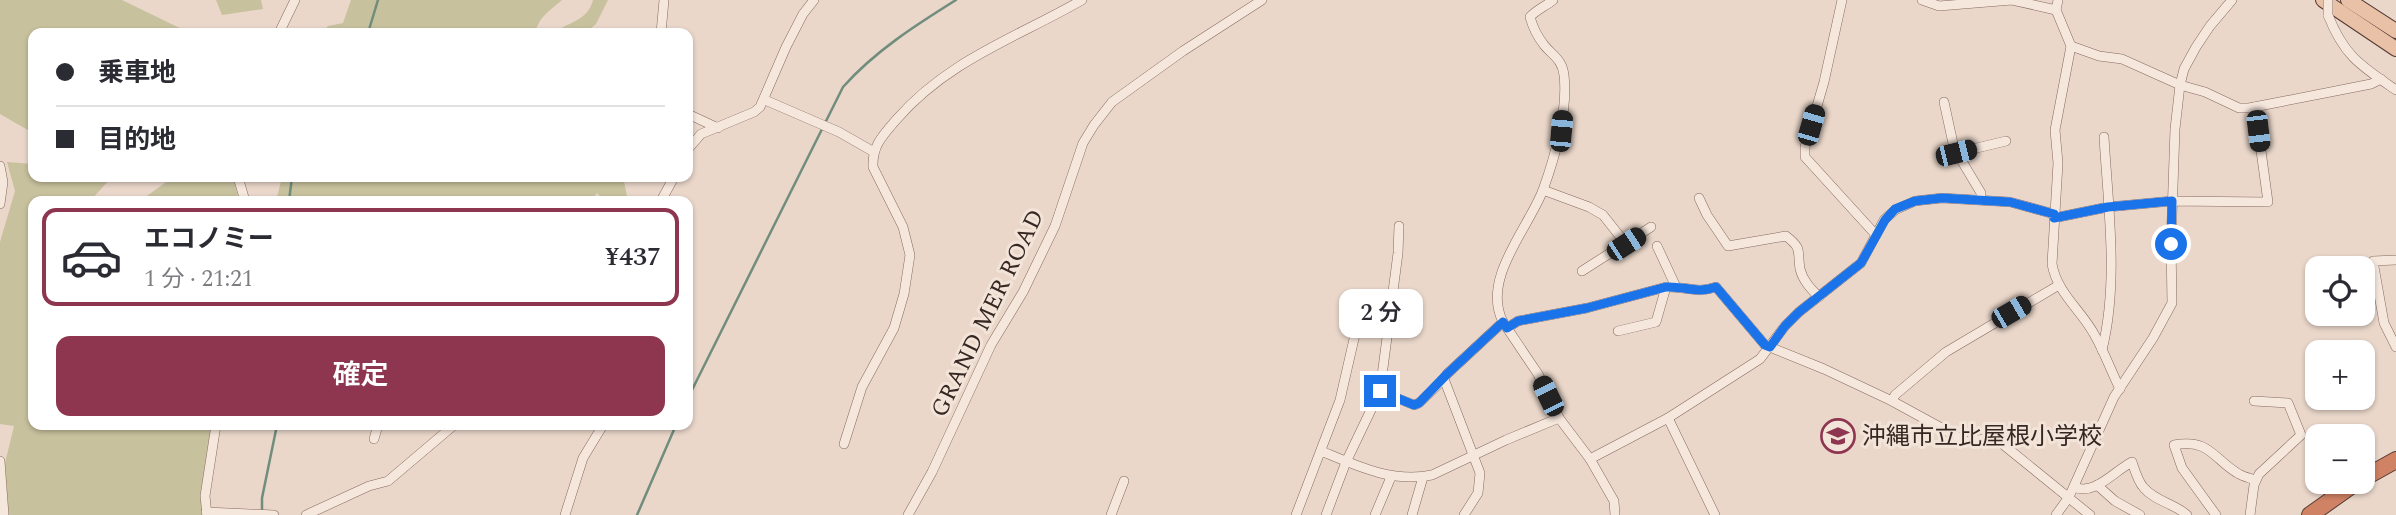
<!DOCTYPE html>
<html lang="ja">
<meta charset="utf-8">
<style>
:root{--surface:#fff;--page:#f7f7f7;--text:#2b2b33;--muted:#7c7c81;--line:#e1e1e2;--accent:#8e3650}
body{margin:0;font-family:Spectral,"Noto Sans JP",serif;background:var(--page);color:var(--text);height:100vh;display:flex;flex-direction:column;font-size:26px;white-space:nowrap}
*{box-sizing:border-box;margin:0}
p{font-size:23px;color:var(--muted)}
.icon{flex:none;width:38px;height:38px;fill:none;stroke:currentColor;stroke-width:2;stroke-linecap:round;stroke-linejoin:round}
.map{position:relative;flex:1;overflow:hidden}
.details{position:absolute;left:28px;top:196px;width:665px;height:234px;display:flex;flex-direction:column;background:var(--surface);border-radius:14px;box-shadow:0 2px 5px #0004}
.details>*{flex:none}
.top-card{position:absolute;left:28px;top:28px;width:665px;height:154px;border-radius:14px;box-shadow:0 2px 5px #0004;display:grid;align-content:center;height:154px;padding:0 28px;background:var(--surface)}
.buttons{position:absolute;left:2305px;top:256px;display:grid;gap:14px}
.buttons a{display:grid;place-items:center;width:70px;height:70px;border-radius:14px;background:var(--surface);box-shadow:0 2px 5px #0004;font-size:35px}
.end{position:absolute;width:32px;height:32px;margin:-16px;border:9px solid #1a73e8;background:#fff;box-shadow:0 0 0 4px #fff}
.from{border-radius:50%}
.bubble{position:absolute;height:49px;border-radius:14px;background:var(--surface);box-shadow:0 2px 5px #0004;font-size:23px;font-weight:600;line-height:49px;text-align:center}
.car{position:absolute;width:21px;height:42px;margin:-21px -10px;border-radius:9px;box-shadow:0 0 5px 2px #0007;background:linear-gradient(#222 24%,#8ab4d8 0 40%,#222 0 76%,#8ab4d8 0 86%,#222 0)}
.top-card b{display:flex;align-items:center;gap:24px;height:66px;font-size:26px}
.top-card b+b{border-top:2px solid var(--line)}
.top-card i{width:18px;height:18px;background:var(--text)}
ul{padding:12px 0 0;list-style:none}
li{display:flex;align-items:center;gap:21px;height:98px;margin:0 14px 10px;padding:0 14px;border:4px solid var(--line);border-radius:14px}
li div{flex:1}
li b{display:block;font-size:26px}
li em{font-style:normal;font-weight:600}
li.on{border-color:var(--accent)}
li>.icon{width:63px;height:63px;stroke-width:1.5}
.primary-button{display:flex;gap:14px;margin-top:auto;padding:14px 28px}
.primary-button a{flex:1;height:80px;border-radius:14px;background:var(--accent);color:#fff;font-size:28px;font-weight:600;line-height:80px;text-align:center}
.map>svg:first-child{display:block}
</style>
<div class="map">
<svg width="2396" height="515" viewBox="0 0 2396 515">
<rect width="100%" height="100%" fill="#ead7ca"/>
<g fill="#c8c19e">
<polygon points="0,0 122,0 190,33 33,33 33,133 0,114"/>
<polygon points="216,0 261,0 263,9 222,15"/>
<path d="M351,0H562C550,11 540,15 535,33H322L328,26L343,23Z"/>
<path d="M593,0H608L596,24L585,33H560L563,27C576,21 589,16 593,0Z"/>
<polygon points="7,162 33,164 33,177 112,177 90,201 33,201 33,425 213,425 203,515 8,515 5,463 14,426 0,424 0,242 15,191"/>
<polygon points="173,177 233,177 239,201 140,201"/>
<polygon points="282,177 623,177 628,201 605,201 597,193 590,201 276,201"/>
</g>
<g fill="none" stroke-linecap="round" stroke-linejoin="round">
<g stroke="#718d7e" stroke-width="2.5">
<polyline points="368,33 378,0"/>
<polyline points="289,201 292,177"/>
<path d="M688,398L843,87C875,51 916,25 956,0"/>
<polyline points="262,511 262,498 277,425"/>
<polyline points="637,515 676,425"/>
</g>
<g stroke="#856960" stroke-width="10">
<g id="street">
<path d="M1553,0C1546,6 1536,10 1530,17C1533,28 1537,36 1544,45C1553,56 1562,59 1564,75C1568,110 1555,157 1543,190C1528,229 1481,279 1503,322L1538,374L1559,418L1590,459L1614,501L1615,515"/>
<polyline points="1842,0 1824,82 1805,147 1805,157 1876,235"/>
<polyline points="1922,0 1939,6 2012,0 2056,10"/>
<path d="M2058,0L2056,10L2071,46L2055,130L2058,163L2052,264C2057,293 2081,310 2094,334C2104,351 2111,371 2120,389"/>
<path d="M2328,15C2344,56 2361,66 2396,90"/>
<polyline points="279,33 295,0"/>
<polyline points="661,33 664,0"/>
<polyline points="2071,46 2099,56 2122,59 2180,85 2205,92 2239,108 2249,108 2371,84 2381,79"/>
<polyline points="765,100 839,132 874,152"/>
<polyline points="1944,102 1954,148 1981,193 1981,200"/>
<polyline points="688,114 718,128"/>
<polyline points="688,149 701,134 754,112 760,107 786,47 803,14 814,0"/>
<polyline points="1956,153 2006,141"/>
<polyline points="0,166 3,182 0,204"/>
<polyline points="238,177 245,201"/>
<polyline points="1543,190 1589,207 1603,215 1626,244"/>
<path d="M1699,198L1707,215L1728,246L1786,236C1803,249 1797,251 1800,269C1803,281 1811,289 1819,297"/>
<polyline points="661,201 674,177"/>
<polyline points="2054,218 2108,207 2172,201 2268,202 2255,107"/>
<polyline points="1657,246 1676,287"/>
<polyline points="2396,260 2373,261 2384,323 2396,347"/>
<polyline points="1582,271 1651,227"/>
<path d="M1507,328L1518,321L1587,308L1666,287C1687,286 1695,294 1716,287L1765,345L1824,369L1892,401L1967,442L1990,438L2000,442L2090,515"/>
<polyline points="1618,331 1656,322 1666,287"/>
<path d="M2102,350C2119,282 2108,206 2104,137"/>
<polyline points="1380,391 1414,405 1419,403 1444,379"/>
<polyline points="1892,401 1895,395 1946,352 2059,285"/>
<polyline points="1668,418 1715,515"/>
<polyline points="374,439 378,425"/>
<path d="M844,444L862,387L894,328L904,294L910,255L903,227L873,167C872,146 883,135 896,120C948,60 1016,38 1082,0"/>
<path d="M1321,451C1357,466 1392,483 1432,475L1506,440L1559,418"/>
<polyline points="1590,459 1668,418 1760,359 1785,326 1799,312 1861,263 1884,220 1895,210 1915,201 1942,198 2010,202 2054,214"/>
<polyline points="0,461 4,515"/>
<polyline points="2097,485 2115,501 2140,515"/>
<path d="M2074,487C2095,496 2114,471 2132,462C2135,471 2138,482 2144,488C2155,501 2175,504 2187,515"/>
<polyline points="206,512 274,515"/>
<polyline points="207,515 205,496 216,425"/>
<polyline points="306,515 369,486 388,481 454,425"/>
<polyline points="565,515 583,458 603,425"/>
<polyline points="908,515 932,472 991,345 1023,292 1055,226 1083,143 1094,125 1112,102 1183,51 1262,0"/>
<polyline points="1111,515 1124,481"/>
<polyline points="1296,515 1340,400 1359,317 1366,299 1371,297 1391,303"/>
<polyline points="1326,515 1346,462 1380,391 1398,253 1399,226"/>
<polyline points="1375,515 1391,477"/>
<polyline points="1412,515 1423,477"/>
<polyline points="1464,515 1478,493 1480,473 1444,379 1447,374 1503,322"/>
<polyline points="2056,515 2069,497 2114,397 2153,338 2172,303 2171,244 2175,129 2180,85 2184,69 2196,47 2210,26 2232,0"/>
<path d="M2216,515L2182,468L2174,445C2210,438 2214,460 2239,474C2244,477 2250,478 2255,480"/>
<polyline points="2250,515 2254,485 2259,474 2301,435 2288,403 2254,401"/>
</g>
</g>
<g stroke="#543933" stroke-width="16">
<g id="primary">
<polyline points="2323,0 2396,49"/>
<polyline points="2348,0 2396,31"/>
</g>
</g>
<g stroke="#543933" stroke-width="18">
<g id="highway">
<polyline points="2362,479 2396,460"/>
<polyline points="2310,515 2358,481"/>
</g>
</g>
<use href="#street" stroke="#f6e7dc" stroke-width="9"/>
<use href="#primary" stroke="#e9c1a6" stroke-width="14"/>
<use href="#highway" stroke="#d08264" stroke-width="16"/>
<g stroke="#856960" stroke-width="10" stroke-linecap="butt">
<polyline id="street-bridge" points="2328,0 2328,15"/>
</g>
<use href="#street-bridge" stroke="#f6e7dc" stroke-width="9"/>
</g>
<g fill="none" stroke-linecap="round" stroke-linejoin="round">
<path stroke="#1a73e8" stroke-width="9" d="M1380,391L1414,405L1419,403L1447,374L1503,322L1507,328L1518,321L1587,308L1666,287C1686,286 1696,294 1716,287L1765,345L1770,347L1785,326L1799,312L1861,263L1885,220L1895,209L1915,201L1942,198L2010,202L2054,214V218L2108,207L2172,201L2171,244"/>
</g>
<defs>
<g id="school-ring" transform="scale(1.75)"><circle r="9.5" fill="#f2e4d8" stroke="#8e3650" stroke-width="1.5"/><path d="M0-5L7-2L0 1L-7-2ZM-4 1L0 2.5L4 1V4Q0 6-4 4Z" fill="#8e3650"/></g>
</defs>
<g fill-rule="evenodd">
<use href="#school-ring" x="1838" y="436"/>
</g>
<g text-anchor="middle" stroke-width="6" stroke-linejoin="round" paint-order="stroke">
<g font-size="24" fill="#372622" stroke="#f2e4d8">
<text transform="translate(987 313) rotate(-64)" y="8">GRAND MER ROAD</text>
</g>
<g font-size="24" fill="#372622" stroke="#f2e4d8" text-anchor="start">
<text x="1862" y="444">沖縄市立比屋根小学校</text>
</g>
</g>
</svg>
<div class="buttons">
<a><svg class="icon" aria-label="locate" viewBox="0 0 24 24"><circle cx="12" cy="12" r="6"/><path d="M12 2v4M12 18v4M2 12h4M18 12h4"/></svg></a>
<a>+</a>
<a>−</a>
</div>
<i class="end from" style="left:2171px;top:244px"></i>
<i class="end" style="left:1380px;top:391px"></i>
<div class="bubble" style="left:1339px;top:289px;width:84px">2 分</div>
<i class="car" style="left:1811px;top:125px;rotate:16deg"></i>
<i class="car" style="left:1561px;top:131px;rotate:5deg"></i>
<i class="car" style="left:2258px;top:131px;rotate:173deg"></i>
<i class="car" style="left:1956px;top:153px;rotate:76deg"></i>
<i class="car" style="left:1626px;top:244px;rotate:57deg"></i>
<i class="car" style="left:2011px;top:312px;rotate:60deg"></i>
<i class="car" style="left:1548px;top:396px;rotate:334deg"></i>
<div class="top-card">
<b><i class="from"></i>乗車地</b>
<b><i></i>目的地</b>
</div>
<section class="details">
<ul>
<li class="on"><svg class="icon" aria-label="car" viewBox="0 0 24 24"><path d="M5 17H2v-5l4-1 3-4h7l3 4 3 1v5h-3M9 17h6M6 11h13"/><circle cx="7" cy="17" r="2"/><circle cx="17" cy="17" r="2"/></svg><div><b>エコノミー</b><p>1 分 · 21:21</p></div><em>¥437</em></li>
</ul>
<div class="primary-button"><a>確定</a></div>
</section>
</div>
